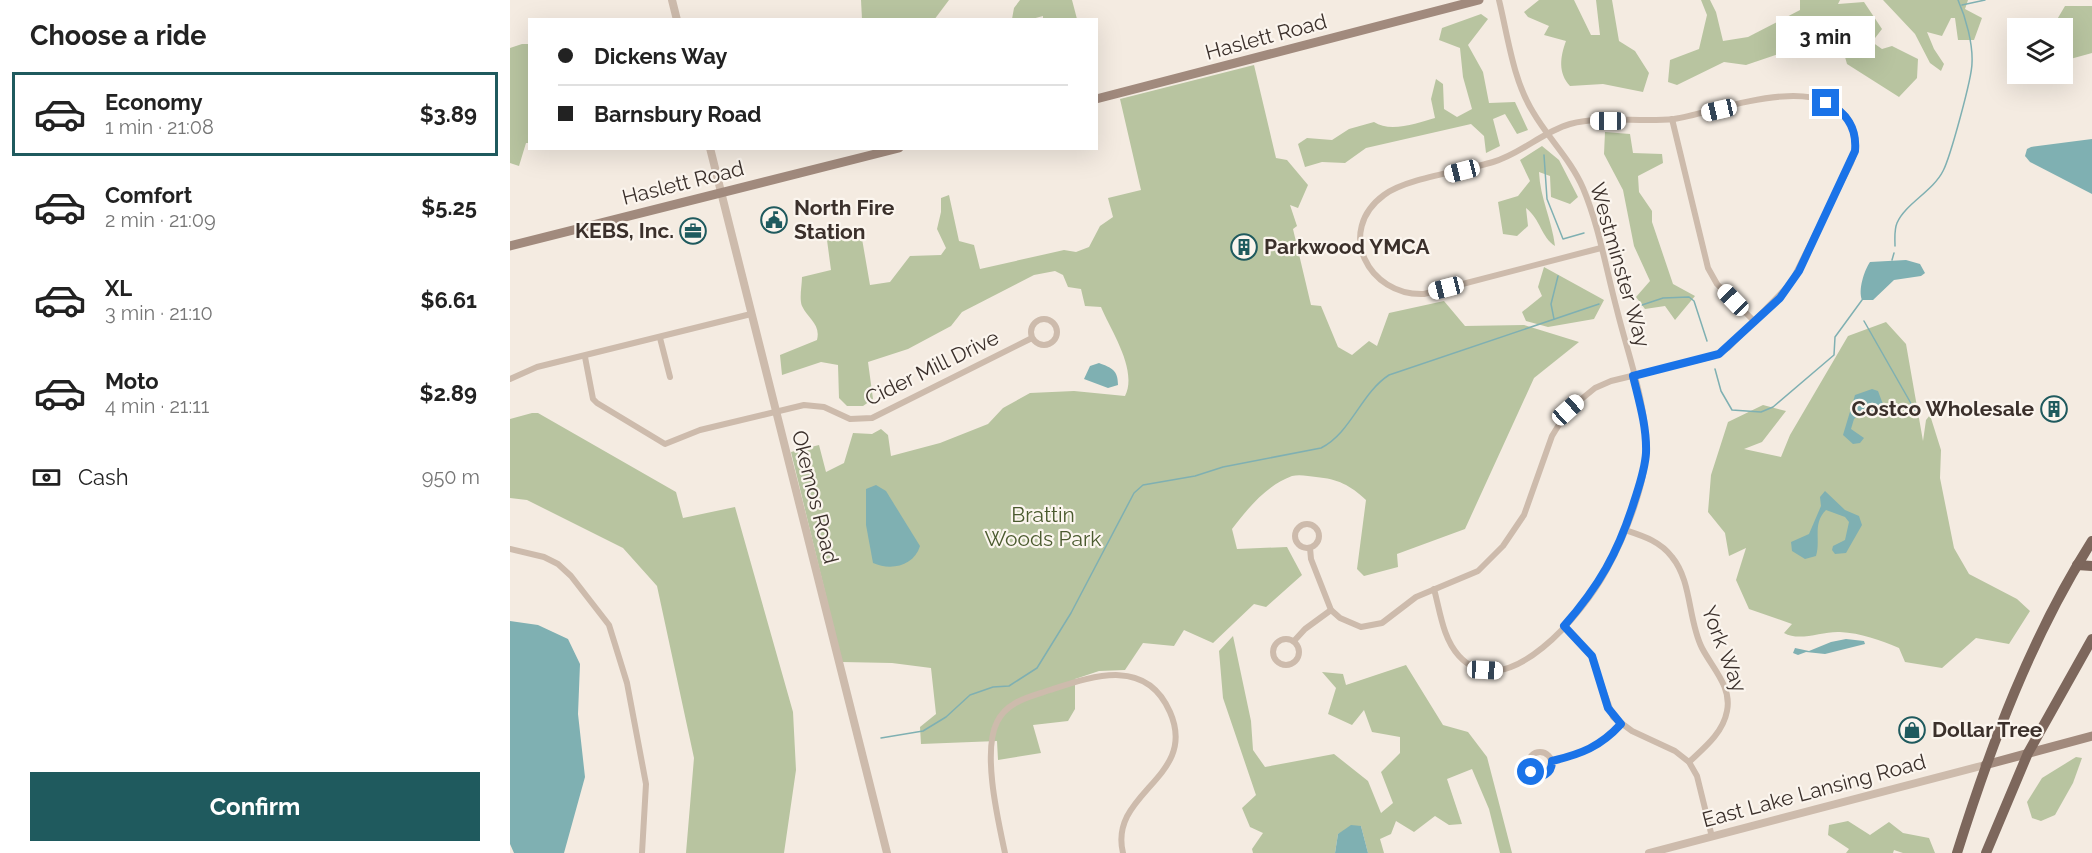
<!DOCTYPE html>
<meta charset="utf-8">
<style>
:root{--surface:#fff;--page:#f2f2f2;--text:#222;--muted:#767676;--line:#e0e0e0;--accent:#1f5a5e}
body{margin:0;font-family:Raleway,sans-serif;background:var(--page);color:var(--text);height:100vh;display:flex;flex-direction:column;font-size:22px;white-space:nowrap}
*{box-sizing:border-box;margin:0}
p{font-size:20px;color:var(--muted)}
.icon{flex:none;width:33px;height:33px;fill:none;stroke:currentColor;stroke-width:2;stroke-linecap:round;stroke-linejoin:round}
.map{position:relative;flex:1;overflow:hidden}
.sheet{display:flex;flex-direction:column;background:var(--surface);width:510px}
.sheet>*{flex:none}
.top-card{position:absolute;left:18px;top:18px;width:570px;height:132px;border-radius:0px;box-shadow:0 6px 24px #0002;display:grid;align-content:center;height:132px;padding:0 30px;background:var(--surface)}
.fabs{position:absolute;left:1497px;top:18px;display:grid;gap:12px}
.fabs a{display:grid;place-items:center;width:66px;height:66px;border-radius:0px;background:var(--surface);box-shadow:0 6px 24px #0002;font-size:30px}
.end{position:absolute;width:27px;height:27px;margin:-14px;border:8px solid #1a73e8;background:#fff;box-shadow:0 0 0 3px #fff}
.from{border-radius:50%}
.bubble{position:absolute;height:42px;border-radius:0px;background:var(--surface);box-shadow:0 6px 24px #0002;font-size:20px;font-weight:700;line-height:42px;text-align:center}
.car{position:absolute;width:18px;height:36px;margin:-18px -9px;border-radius:8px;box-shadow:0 0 4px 2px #0007;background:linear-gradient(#fff 24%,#345 0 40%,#fff 0 76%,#345 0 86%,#fff 0)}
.top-card b{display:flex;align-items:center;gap:21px;height:57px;font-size:22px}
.top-card b+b{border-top:2px solid var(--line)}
.top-card i{width:15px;height:15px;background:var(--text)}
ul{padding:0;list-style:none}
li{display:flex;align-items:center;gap:18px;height:84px;margin:0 12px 9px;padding:0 18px;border:3px solid transparent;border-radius:0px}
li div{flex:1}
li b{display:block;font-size:22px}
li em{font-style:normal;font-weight:700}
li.current{border-color:var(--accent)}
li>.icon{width:54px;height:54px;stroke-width:1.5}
h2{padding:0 30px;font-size:27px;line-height:72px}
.pay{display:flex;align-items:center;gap:15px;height:66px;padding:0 30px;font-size:22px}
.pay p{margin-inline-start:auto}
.action{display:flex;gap:12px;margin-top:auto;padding:12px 30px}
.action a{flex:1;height:69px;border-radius:0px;background:var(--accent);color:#fff;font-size:24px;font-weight:700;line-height:69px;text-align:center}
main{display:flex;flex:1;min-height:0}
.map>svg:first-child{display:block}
</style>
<main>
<section class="sheet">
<h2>Choose a ride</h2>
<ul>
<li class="current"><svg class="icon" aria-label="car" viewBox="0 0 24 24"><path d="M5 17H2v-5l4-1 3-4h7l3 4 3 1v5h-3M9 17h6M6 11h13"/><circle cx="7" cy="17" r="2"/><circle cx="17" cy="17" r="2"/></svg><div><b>Economy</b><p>1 min · 21:08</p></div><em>$3.89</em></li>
<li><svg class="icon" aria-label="car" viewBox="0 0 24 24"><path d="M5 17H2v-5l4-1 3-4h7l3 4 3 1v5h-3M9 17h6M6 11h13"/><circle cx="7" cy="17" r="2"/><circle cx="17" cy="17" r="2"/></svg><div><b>Comfort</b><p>2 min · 21:09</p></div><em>$5.25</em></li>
<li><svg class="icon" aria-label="car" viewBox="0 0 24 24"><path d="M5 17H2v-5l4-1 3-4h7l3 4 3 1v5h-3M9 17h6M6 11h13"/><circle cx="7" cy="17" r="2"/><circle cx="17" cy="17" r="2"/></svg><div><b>XL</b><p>3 min · 21:10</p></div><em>$6.61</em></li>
<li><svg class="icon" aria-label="car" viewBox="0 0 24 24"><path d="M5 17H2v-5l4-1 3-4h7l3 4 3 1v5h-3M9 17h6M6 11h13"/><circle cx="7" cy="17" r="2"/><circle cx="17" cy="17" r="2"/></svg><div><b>Moto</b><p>4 min · 21:11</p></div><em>$2.89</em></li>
</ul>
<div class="pay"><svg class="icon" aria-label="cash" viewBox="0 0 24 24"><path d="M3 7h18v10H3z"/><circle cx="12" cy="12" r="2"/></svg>Cash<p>950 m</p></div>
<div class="action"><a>Confirm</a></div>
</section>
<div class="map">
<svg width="1582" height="853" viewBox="0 0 1582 853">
<rect width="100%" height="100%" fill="#f4ebe1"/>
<g fill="#b8c4a0">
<polygon points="351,0 439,0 424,20 352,19"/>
<polygon points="510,0 562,0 567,19 533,19 533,16 522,19 502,19 504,8"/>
<path d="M1029,0H1064L1081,35H1090L1086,0H1102L1109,41L1125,51L1139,73L1133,92L1093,84L1060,86C1048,73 1050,57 1056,41L1034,35L1039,26L1018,17L1014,12Z"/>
<polygon points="1191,0 1200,0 1206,12 1213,41 1238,37 1290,10 1290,0 1330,0 1328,4 1354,2 1372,29 1362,42 1372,49 1382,46 1408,59 1407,78 1389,97 1337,64 1333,50 1301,43 1236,65 1214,62 1167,85 1158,82 1160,60 1189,49 1197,15"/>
<polygon points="1373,0 1458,0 1455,9 1472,18 1464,40 1448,40 1445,18 1441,18 1432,36 1417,32 1424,49 1434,64 1431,71 1420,63 1405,34"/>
<polygon points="1555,6 1582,6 1582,53 1553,61 1552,28 1542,28"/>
<path d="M971,14L978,19L958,45L973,72L979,103L1005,102L1018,130L1007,134L995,114L983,119L990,146L976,153L974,136L961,124L856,148L835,163L812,162L795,167L788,144L797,138L822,140L839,129L864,122C880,133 908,123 925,118L921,99L926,79L933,84L934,109L947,117L962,109L953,77L950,48L929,40L932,28Z"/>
<polygon points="12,44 19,44 20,143 16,143 9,166 0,163 0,48"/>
<path d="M744,65L766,158L777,160L798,185L788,208L780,205L787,226L783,229L801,305L811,306L828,347L842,355L859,341L867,346L879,313L934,301L955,326L1014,325L1069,342L1024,378L955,529L887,554L888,567L854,576L847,569L856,500C840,485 828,479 806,477C799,476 789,474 782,476C757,485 738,508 722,529L727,549L777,547L792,575L756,607L744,604L703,643L674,630L664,646L633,643L615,670L589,671L565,679V709L558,721L523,725L531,753L488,760L487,741L411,744L410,727L426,714L421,668L382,663L332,662L281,452L309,445L316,472L334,463L343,433L362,434L371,429L378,435L381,456L430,443L478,424L493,408L520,393L564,391L615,396C628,370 601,331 591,307L575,306L571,289L558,287L553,275L545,271L524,275L452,312L441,326L398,349L358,362L363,399L353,406H337L329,398L328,365L311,362L272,375L270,355L307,340C311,324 298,319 292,306C289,299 292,285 292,277L321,270L317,240L351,233L360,285L380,282L400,256L431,255L436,248L427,229L431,212V198L439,195L449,241L464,245L470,269L554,250L566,252L579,247L590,226L603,217L598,198L631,190L610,99Z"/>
<polygon points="1095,132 1120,134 1123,153 1152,154 1153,163 1128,176 1129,192 1142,211 1142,222 1163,284 1185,296 1165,320 1155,306 1135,309 1126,297 1140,281 1124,246 1113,190 1094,154"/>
<path d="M1032,146L1049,160L1068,197L1060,204L1041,197L1040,176L1029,172C1030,198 1042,220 1045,246C1031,237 1031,220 1016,208L1018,226L1007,236L993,234L988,202L1008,196L1020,181L1010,160Z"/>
<polygon points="1034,267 1094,300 1084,319 1038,327 1016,321 1012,312 1032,296 1028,287"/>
<path d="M1376,322L1396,344L1413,441L1416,420L1420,415L1431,450L1430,478L1444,548L1459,574L1507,599L1520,611L1499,644L1466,638L1432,668L1395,662L1389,648C1370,640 1351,633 1330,632C1312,631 1290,642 1274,633L1282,624L1239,609L1226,580L1236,548L1219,556L1215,533L1198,512L1201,475L1218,422L1253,405L1276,411L1252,442L1234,449L1271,457L1280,435L1338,336Z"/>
<polygon points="22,413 28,413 166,492 173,518 225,507 283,712 286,770 274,853 176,853 184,758 147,586 113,548 17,500 0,498 0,419"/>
<polygon points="723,636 741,721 743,750 755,767 824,754 858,781 871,813 883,803 871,772 890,753 890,737 862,732 854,710 842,725 818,714 826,688 812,672 833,674 836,685 896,665 933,725 958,732 977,757 1002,853 990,853 979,809 962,769 937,779 952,824 939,825 925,816 904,832 886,821 881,834 870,839 874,853 858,853 851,826 828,834 825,853 743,853 742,849 753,833 740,827 732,808 746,795 713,698 709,651"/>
<polygon points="1566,757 1572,758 1563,783 1545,815 1531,821 1522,818 1517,802 1532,778"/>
<polygon points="1338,821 1360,835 1379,822 1393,833 1419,838 1425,853 1393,853 1384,850 1383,853 1336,853 1339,849 1318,835 1319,825"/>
</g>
<g fill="#7fb0b2">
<polygon points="1582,139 1582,194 1520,162 1515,156 1517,149 1521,147"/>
<path d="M1396,260L1410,264L1415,273L1411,276L1384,280L1363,300H1352C1348,290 1354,271 1360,262Z"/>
<path d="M589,363C602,368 608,370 608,385L598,388L574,379L580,366Z"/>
<polygon points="1362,389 1368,391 1374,407 1368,414 1353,412 1344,419 1341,429 1354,438 1350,443 1343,444 1333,435 1345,395"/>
<path d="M366,485L376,491L410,546C404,566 381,571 363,563L356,525V489Z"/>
<path d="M1315,491L1335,510L1349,516L1352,525L1336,553L1325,554L1322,550L1323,546L1335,540L1339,522L1335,517L1316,510C1302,524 1311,540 1306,556L1295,559L1282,551L1281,542L1299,534L1311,506L1310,497Z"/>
<polygon points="0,621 28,625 58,639 70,664 68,714 75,777 54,853 4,853 0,844"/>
<polygon points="1336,639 1354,641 1355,644 1315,654 1296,652 1288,655 1283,653 1285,648 1299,651 1321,642"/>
<polygon points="841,825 851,826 858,853 825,853 828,834"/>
</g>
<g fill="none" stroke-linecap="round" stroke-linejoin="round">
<g stroke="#7fb0b2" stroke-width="1.5">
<polyline points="1452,5 1475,0"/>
<polyline points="1034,155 1037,199 1053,239 1074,233"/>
<path d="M1385,246C1385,239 1384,230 1387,223C1395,204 1423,191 1433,171C1440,158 1462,78 1462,63C1463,44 1456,18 1448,0"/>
<polyline points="1382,260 1384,253"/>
<polyline points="1123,308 1153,298 1179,297 1184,301 1197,341"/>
<polyline points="1044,319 1041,304 1048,276"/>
<polyline points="1354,321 1407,414"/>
<polyline points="1205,369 1211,391 1222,410 1251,412 1263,407 1324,355 1325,337 1352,300"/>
<path d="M371,738L413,731L436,717L460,695L483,687L499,686L527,668L561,613L624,493L633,485L685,476L713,467L811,448C841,433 851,393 879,375L1089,304"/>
</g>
<g stroke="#cdbbac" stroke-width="6">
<polyline points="1162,119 1198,268 1207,284 1245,322"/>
<circle cx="534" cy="332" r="13"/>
<polyline points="150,338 160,377"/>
<polyline points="75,357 83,399 87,403 155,444 190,430 294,405 314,407 340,419 362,418 522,338"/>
<polyline points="0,379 27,367 241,314"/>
<circle cx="797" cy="536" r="12"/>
<path d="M1115,530C1133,536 1150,541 1162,557C1182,581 1178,621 1192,648C1203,669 1222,687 1217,711C1213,733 1194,748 1179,762"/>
<path d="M800,548L801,559L821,610L830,618L851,627L872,623L906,597L968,571L993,546L1014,515L1042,436L1058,410L1085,388L1101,381L1204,356L1218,348L1281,283L1341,163C1347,148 1347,132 1338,119C1305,71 1209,112 1164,119C1130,123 1093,115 1060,124C1032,132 1011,154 983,162C953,171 897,178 874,195C825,231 858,296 914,294L1091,248"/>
<polyline points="0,549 34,557 48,564 61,576 99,625 117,683 136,784 132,853"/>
<path d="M924,589C930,611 933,639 949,656C997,708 1075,610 1096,571C1114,539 1135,487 1136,451C1137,404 1118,355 1107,310C1096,269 1089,226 1073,188C1061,160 1038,138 1023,112C1003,80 998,37 989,0"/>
<polyline points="1054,626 1081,656 1103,717 1122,731 1165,751 1179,762 1187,776 1202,837"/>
<circle cx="776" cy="652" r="13"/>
<polyline points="784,641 795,629 821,610"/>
<circle cx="1030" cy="764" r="12"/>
<path d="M1042,761C1071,754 1091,747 1111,724"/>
<path d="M495,853C488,820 472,752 487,722C497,701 520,697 540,690C583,676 636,657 660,712C689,778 598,792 613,853"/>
</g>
<g stroke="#cdbbac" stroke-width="8">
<polyline points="162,0 167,20"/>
<polyline points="200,148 377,853"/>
<polyline points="1139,853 1475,765"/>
</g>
<g stroke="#a18a7d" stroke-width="9">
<polyline points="586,99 969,0"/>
<polyline points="0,246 389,148"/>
<polyline points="1475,765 1582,736"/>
</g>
<g stroke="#7d675c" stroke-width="10">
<polyline points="1567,565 1582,566"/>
<path d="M1447,853C1481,745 1521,637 1582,541"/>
<polyline points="1476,853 1518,753 1582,639"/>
</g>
</g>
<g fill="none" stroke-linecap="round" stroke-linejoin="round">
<path stroke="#1a73e8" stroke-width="8" d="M1021,772C1031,780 1042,774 1042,761C1071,754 1090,747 1111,724L1098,708L1082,656L1054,626C1089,586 1108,553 1124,502C1129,486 1135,470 1136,453C1137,427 1129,401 1123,376L1209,354L1270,298L1289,271L1345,151C1347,129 1337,112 1316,103"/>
</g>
<defs>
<g id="civic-ring" transform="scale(1.35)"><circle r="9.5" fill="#fbf5ee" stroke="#1f5a5e" stroke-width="1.5"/><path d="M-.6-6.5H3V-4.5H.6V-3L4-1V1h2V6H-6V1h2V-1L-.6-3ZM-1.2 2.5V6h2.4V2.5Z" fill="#1f5a5e"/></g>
<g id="office-ring" transform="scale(1.35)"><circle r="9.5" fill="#fbf5ee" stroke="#1f5a5e" stroke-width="1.5"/><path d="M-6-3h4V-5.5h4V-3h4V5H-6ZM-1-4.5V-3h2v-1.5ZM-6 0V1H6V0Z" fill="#1f5a5e"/></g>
<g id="building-ring" transform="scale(1.35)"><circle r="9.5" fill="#fbf5ee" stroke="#1f5a5e" stroke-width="1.5"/><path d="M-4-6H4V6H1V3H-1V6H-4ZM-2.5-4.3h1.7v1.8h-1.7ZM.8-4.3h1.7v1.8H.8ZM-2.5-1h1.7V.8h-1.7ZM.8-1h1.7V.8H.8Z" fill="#1f5a5e"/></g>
<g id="shop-ring" transform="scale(1.35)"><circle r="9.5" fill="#fbf5ee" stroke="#1f5a5e" stroke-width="1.5"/><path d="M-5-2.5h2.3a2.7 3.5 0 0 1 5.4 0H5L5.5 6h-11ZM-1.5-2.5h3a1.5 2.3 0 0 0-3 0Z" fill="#1f5a5e"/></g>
</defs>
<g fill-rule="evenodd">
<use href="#civic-ring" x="264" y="220"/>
<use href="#office-ring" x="183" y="231"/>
<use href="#building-ring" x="734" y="247"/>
<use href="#building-ring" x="1544" y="409"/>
<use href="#shop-ring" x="1402" y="730"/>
</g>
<g text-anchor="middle" stroke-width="4.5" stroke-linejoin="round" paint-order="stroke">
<g font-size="21" fill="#3b302b" stroke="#fbf5ee">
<text transform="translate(756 37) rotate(-15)" y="7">Haslett Road</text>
<text transform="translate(173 183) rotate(-14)" y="7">Haslett Road</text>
<text transform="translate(1110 265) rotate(74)" y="7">Westminster Way</text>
<text transform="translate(422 368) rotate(-26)" y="7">Cider Mill Drive</text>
<text transform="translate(305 497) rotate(76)" y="7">Okemos Road</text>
<text transform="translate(1214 649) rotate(69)" y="7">York Way</text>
<text transform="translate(1304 791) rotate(-15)" y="7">East Lake Lansing Road</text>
</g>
<g font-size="21" font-weight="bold" fill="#3b302b" stroke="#fbf5ee" text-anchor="start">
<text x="284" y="215">North Fire<tspan x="284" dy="24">Station</tspan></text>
<text x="164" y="238" text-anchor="end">KEBS, Inc.</text>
<text x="754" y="254">Parkwood YMCA</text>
<text x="1524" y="416" text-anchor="end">Costco Wholesale</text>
<text x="1422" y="737">Dollar Tree</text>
</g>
<g font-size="21" fill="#4a5a2e" stroke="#fbf5ee">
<text x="533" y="522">Brattin<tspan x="533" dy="24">Woods Park</tspan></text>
</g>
</g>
</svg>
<div class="fabs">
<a><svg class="icon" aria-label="layers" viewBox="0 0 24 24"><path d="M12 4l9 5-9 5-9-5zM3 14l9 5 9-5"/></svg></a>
</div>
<i class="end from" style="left:1021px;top:772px"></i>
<i class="end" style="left:1316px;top:103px"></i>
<div class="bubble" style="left:1266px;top:16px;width:99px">3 min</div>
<i class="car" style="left:1209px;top:110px;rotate:257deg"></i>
<i class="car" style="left:1098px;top:121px;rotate:270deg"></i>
<i class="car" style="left:952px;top:171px;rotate:256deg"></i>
<i class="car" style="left:936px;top:288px;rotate:256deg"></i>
<i class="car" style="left:1223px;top:300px;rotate:316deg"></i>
<i class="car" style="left:1058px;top:410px;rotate:48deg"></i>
<i class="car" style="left:975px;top:670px;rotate:93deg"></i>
<div class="top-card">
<b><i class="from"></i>Dickens Way</b>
<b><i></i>Barnsbury Road</b>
</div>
</div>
</main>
